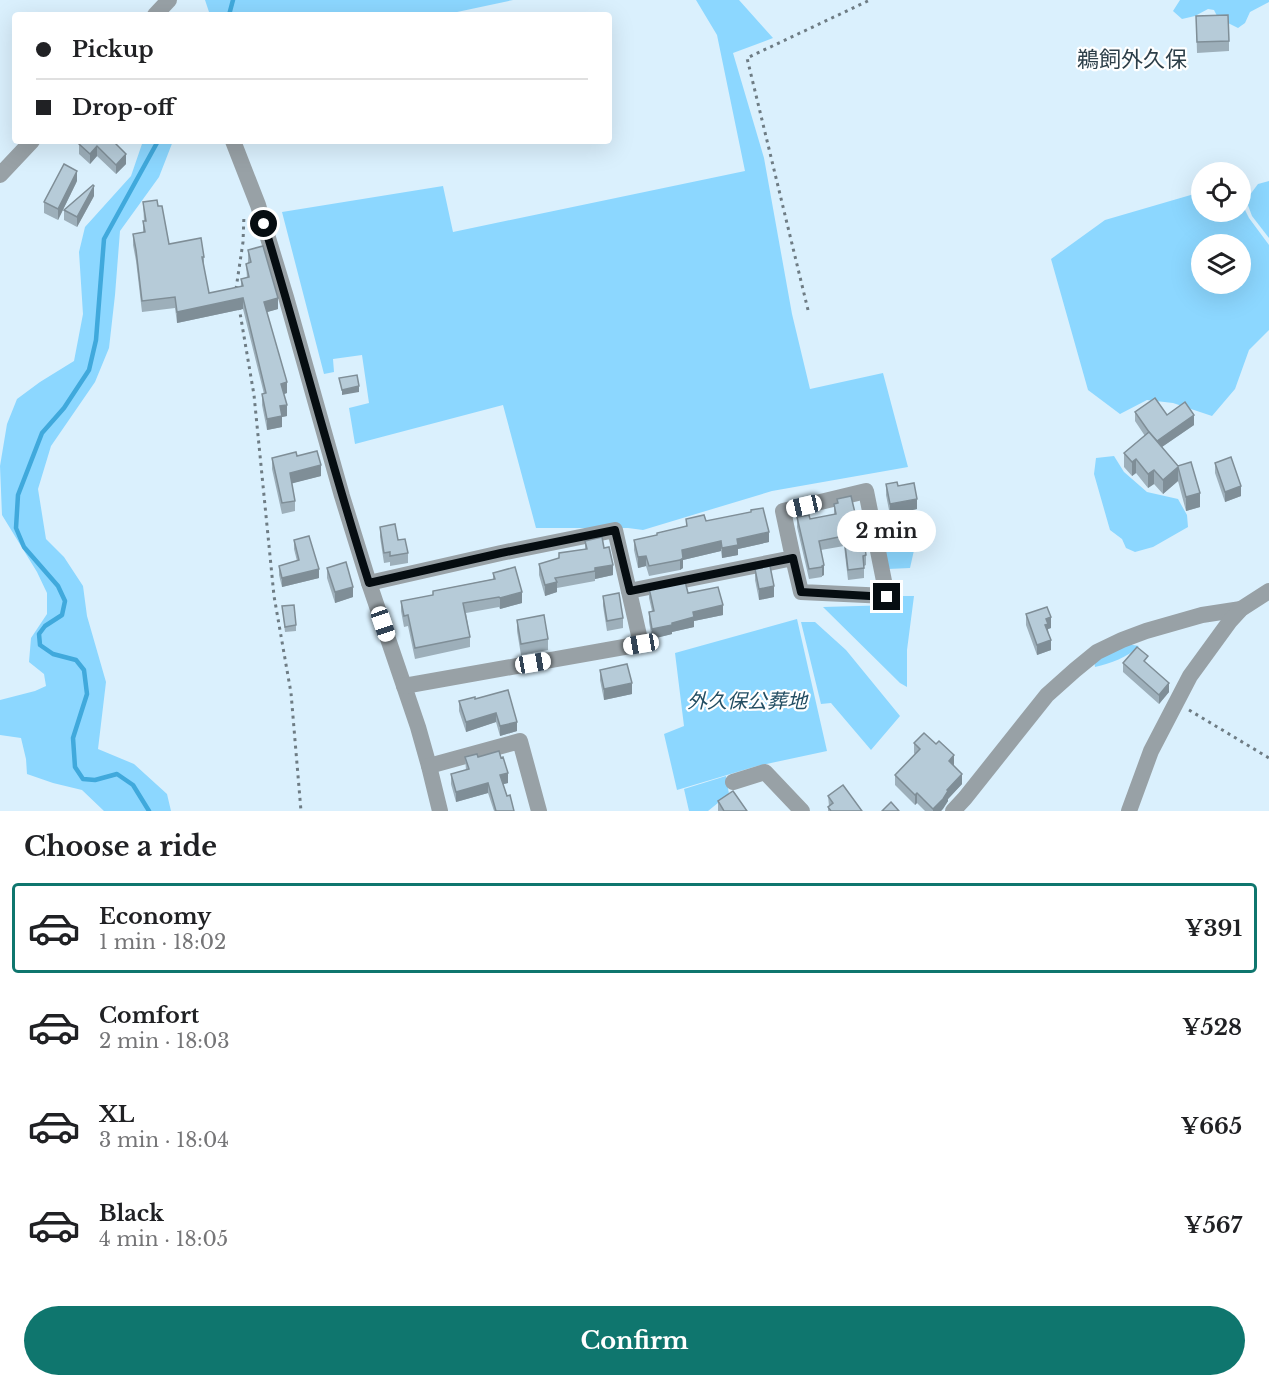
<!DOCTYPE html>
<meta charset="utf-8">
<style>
:root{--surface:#fff;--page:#f2f2f2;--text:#202124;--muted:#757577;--line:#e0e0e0;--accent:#0f766e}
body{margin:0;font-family:"Libre Baskerville","Noto Sans JP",serif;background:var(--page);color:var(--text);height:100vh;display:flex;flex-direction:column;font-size:22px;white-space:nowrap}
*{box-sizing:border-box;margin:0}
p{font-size:20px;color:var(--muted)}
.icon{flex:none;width:33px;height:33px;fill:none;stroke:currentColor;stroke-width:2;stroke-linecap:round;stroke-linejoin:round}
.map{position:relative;height:811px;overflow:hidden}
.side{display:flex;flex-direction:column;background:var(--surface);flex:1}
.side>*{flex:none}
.banner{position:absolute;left:12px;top:12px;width:600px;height:132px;border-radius:6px;box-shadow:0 6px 24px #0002;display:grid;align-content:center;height:132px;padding:0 24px;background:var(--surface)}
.buttons{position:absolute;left:1191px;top:162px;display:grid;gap:12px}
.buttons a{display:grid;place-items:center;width:60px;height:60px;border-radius:50%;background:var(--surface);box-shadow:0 6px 24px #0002;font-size:30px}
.end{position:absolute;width:27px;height:27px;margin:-14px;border:8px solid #060d11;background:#fff;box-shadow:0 0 0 3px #fff}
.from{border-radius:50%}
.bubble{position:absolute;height:42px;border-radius:21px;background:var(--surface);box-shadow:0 6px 24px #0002;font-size:20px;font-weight:700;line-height:42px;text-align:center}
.car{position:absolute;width:18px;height:36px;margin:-18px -9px;border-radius:8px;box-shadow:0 0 4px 2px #0007;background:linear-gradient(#fff 24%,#345 0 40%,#fff 0 76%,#345 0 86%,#fff 0)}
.banner b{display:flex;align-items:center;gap:21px;height:57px;font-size:22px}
.banner b+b{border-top:2px solid var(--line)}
.banner i{width:15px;height:15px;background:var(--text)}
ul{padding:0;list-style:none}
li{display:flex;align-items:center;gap:18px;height:90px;margin:0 12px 9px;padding:0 12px;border:3px solid transparent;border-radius:6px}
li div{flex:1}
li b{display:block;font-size:22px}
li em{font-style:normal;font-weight:700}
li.current{border-color:var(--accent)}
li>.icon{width:54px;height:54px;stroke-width:1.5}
h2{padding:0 24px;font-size:27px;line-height:72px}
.action{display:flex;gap:12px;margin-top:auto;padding:12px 24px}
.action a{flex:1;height:69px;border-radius:36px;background:var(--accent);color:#fff;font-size:24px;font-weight:700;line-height:69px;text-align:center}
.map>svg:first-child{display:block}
</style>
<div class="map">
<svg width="1269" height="811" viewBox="0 0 1269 811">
<rect width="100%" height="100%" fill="#daf0fd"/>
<g fill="#8cd7ff" fill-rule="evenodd">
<polygon points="205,0 513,0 443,15 210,15"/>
<polygon points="696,0 739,0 773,38 733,53 764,158 792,314 810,389 883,373 908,467 772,491 643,530 628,528 536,528 503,405 355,444 349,408 369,403 362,355 333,359 334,372 324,374 282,212 443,186 453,232 745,171 717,35"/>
<polygon points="1180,0 1269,0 1269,2 1250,12 1245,23 1238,28 1218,18 1214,10 1208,9 1195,16 1182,19 1173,11"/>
<polygon points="143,141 173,141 159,177 120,231 115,295 109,348 95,382 51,446 38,489 46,539 64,557 83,586 87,616 106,682 98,749 134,764 167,794 171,811 104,811 82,790 53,783 27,774 26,759 21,738 0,735 0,700 35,691 46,686 44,674 29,662 31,638 47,614 47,593 37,572 2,515 0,466 7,424 17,399 40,382 74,361 83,314 79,252 85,227 131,176"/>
<polygon points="1269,181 1269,238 1252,216 1246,200 1258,184"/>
<path d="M1241,184H1248L1241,202L1249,218L1269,245V330L1249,350L1235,389L1212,416L1173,403L1147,400L1120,414L1088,390L1051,259L1105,220L1201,192L1202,212H1240ZM1202,244H1240V284H1202Z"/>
<polygon points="1114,456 1124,472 1147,492 1178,499 1187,515 1188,527 1153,547 1135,552 1126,548 1122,539 1110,530 1094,474 1096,458"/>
<polygon points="917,511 919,528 910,568 888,569 880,519"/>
<polygon points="894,596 914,596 907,650 907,687 900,683 823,607 894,605"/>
<polygon points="797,619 827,751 757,766 677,790 664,734 684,726 675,653"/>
<polygon points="801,622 815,622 846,650 900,716 871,750 831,703 821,704"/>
<path d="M1127,644L1139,646C1127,658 1111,663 1095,667L1094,660Z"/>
<polygon points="726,776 729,794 708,811 689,811 684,789"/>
</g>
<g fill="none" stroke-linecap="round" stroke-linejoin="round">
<g stroke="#40a9dc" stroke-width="4.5">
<polyline points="229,15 233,0"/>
<polyline points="149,811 133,785 117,774 95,780 83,779 75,767 73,738 87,694 84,670 76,660 53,654 40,645 39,634 45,626 62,615 65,601 58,586 24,547 16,528 18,495 42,433 64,408 89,370 96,340 104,239 158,141"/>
</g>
<g stroke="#6e7c84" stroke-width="3" stroke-dasharray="3 4.5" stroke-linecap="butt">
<polyline points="236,289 243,242 244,215"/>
<polyline points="239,307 254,395 274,596 291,693 301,811"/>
<polyline points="808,310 747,58 870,0"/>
<polyline points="1189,710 1269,758"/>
</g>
<g stroke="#98a1a6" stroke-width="16">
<polyline points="155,15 169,0"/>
<polyline points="233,141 258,205 286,297 342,496 369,583 418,727 429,766 440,811"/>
<polyline points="0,175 32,141"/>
<polyline points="369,583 501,553 615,530 641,644 404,686"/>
<polyline points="629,591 793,558 801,592 887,596 866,491 783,511 793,558"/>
<polyline points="429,766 520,741 539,811"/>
<polyline points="733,782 765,772 802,811"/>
<polyline points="953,811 965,798 1047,695 1075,670 1097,652 1122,640 1146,631 1202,615 1241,609"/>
<polyline points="1129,811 1151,751 1190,676 1230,621 1241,609 1269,591"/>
</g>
</g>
<g fill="#9dafba">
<polygon points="1196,16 1229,41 1229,51 1197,53"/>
<polygon points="78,141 113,141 126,164 116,174 97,156 90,164 79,154 79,144 80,143"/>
<polygon points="77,181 58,220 44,213 44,202"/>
<polygon points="94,196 77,227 64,220 64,210"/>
<polygon points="143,202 158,206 169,244 204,257 204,268 209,293 241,286 241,279 247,278 246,264 248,263 248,250 278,309 267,312 287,393 284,394 287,416 282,417 282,427 267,430 262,405 262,394 264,394 243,309 177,323 175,308 142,312 136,261 133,245 133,234 143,232 143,221 144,221"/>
<polygon points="1135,412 1167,415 1194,425 1162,447 1178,466 1200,507 1186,511 1178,481 1163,494 1154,484 1148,488 1136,473 1132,476 1124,467 1124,453 1145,436 1135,421"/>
<polygon points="297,456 321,476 292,483 295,501 295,511 282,514 272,469 272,458"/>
<polygon points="1215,463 1241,496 1225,502 1215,473"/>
<polygon points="886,484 898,486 917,509 890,515 886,495"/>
<polygon points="837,499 866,555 866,565 864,566 864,578 848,580 844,546 821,550 824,575 822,576 822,577 809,579 797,527 797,517 810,519 834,515 834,504 837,503"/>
<polygon points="686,519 706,521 769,542 738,549 738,555 722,558 721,551 683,560 683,568 680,570 649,576 646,566 638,568 634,550 634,540 657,535 657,533 686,526"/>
<polygon points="380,527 398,540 408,553 408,563 390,566 390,562 384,563 380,537"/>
<polygon points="294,540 319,578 282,587 279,575 279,566 297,561 294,549"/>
<polygon points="585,541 604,548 613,575 595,579 595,581 557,588 557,592 545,596 539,575 539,564 559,559 559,553 585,549"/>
<polygon points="327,568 353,597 335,603 327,578"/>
<polygon points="755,569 774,597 759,600 755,580"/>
<polygon points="493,573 522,603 500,609 499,607 466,613 470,637 470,647 415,659 408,626 404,627 401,611 401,601 433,595 433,591 493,579"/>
<polygon points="649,588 688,593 723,615 694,621 694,627 672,632 672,634 652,639 649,622 649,612 652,611 649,598"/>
<polygon points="603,596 623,618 623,628 607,631 603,606"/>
<polygon points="282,606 296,625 296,631 285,632"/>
<polygon points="1026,614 1051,628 1048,629 1051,650 1037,655 1026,625"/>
<polygon points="517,620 548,639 548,650 521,655 517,631"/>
<polygon points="1123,663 1169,692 1159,704 1123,672"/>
<polygon points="600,670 632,694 604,700 600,680"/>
<polygon points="508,690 517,731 500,736 496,722 466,732 459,711 459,701 475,699"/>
<polygon points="914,743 954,765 954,766 962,784 948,799 948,801 941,811 925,811 917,803 915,805 895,785 895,775 915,755 914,753"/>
<polygon points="465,757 478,757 508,783 503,784 507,796 514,811 494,811 488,793 456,802 451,784 451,774 466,770"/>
<polygon points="828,796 862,811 828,811 828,807 829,806"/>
<polygon points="718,801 747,811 718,811"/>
</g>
<g fill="#7f8e97">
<polygon points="97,146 97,156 90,164 90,154"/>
<polygon points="126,154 126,164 116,174 116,165"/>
<polygon points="77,171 77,181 58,220 58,209"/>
<polygon points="94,186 94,196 77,227 77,217"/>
<polygon points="243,298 243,309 177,323 177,312"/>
<polygon points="278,298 278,309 264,313 264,302"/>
<polygon points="287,382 287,393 281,395 281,384"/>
<polygon points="359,386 359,392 342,395 342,390"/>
<polygon points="287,405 287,416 282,417 282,427 267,430 267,419 280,406"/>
<polygon points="1194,415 1194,425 1156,451 1156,442"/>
<polygon points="1136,459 1136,473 1132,476 1132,462"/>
<polygon points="321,465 321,476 290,484 290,473"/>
<polygon points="1178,467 1178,481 1163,494 1163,480"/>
<polygon points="1154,470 1154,484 1148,488 1148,474"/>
<polygon points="1241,486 1241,496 1225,502 1225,492"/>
<polygon points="1200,493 1200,507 1186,511 1186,497"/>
<polygon points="917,499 917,509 890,515 890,504"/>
<polygon points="769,532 769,542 738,549 738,555 722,558 722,548 737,539"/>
<polygon points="721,541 721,551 683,560 683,568 680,570 680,560 682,550"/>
<polygon points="646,556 646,566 638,568 638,557"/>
<polygon points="613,565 613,575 595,579 595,568"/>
<polygon points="824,565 824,575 822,576 822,566"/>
<polygon points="319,569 319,578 282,587 282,578"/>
<polygon points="557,582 557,592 545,596 545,585"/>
<polygon points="774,586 774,597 759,600 759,589"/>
<polygon points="353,587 353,597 335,603 335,592"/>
<polygon points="522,592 522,603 500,609 500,598"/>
<polygon points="723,605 723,615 694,621 694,627 672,632 672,634 652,639 652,629 672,623 693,612"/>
<polygon points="1051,617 1051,628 1048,629 1048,634 1045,625 1046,619"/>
<polygon points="1051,640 1051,650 1037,655 1037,645"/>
<polygon points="632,683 632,694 604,700 604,689"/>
<polygon points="1169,683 1169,692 1159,704 1159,695"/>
<polygon points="496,713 496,722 466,732 466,722"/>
<polygon points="517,722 517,731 500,736 500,726"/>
<polygon points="954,755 954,765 949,771 949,761"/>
<polygon points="508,773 508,783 500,785 500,775"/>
<polygon points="962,774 962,784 948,799 948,801 943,809 941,811 933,811 933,809 947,790"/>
<polygon points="488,783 488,793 456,802 456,792"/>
<polygon points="917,793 917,803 915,805 915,795"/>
</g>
<g fill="#b6cbd8" stroke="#7f8e97" stroke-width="1.5">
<polygon points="1228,15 1229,41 1197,42 1196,16"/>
<polygon points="82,141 113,141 126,154 116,165 97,146 90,154 79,144"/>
<polygon points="64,164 77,171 58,209 44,202"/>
<polygon points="93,185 94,186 77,217 64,210"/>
<polygon points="157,200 158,206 162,206 169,244 201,238 204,257 202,257 209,293 243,286 241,279 249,277 246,264 251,262 248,250 263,246 278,298 264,302 287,382 281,384 287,405 280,406 282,416 267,419 262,394 266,393 243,298 177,312 175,297 142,301 136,250 133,234 145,232 143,221 146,221 143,202"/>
<polygon points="357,375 359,386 342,390 339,378"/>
<polygon points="1155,398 1167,415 1185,402 1194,415 1157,441 1149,432 1135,412"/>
<polygon points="1149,432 1178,466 1191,462 1200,493 1186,497 1178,467 1163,480 1154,470 1148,474 1136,459 1132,462 1124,453"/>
<polygon points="317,451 321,465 290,473 295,501 282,503 272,458 296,452 297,456"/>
<polygon points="1231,457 1241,486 1225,492 1215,463"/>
<polygon points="897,482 898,486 914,483 917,499 890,504 886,484"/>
<polygon points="851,496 860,534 863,534 866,555 863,556 864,568 848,570 844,536 819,541 824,565 822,566 822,567 809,569 797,517 809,515 810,519 836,514 834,504 838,503 837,499"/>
<polygon points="763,508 769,532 737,539 738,545 722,548 721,541 682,550 683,558 680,560 649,566 646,556 638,557 634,540 657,535 657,533 687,526 686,519 704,515 706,521 751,512 751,510"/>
<polygon points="395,524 398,540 405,539 408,553 390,556 390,552 384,553 380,527"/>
<polygon points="309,536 319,569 282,578 279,566 299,560 294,540"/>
<polygon points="602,537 604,548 609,547 613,565 595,568 595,571 555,578 557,582 545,585 539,564 559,558 559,553 587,549 585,541"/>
<polygon points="346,562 353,587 335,592 327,568"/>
<polygon points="770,566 774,586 759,589 755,569"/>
<polygon points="515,567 522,592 500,598 499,597 463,603 470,637 415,648 408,615 404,616 401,601 433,595 433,591 495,579 493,573"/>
<polygon points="685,581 688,593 718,587 723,605 693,612 694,617 672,623 672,625 652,629 649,612 654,611 649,588"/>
<polygon points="619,593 623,618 607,621 603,596"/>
<polygon points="294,605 296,625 285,627 282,606"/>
<polygon points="1047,607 1051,617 1046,619 1048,624 1045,625 1051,640 1037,645 1026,614"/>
<polygon points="544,615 548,639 521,644 517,620"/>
<polygon points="1137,647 1148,656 1144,661 1169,683 1159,695 1123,663"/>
<polygon points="627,664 632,683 604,689 600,670"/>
<polygon points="508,690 517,722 500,726 496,713 466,722 459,701 475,697 475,699"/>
<polygon points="924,733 936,744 939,741 954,755 949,761 962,774 947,790 948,791 943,799 933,809 917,793 915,795 895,775 920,749 914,743"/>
<polygon points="499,751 501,758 503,757 508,773 500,775 507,796 510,795 514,811 496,811 488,783 456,792 451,774 469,769 465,757 477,754 478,757"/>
<polygon points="843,785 862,811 831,811 828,807 833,803 828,796"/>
<polygon points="733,791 747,811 724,811 718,801"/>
<polygon points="891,802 899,811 882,811"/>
</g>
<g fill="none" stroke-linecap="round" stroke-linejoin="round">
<path stroke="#060d11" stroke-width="8" d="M264,224C300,343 331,464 369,583L501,553L615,530L630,591L793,558L801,592L887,597"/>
</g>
<g text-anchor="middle" stroke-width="4.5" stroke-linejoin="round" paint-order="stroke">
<g font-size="20" font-style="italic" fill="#234e63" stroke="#fff">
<text x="747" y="708">外久保公葬地</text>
</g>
<g font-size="22" fill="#2d3f49" stroke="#fff">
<text x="1132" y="67">鵜飼外久保</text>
</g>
</g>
</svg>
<div class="buttons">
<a><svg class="icon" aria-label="locate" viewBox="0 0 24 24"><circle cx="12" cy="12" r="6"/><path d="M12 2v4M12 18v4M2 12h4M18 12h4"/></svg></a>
<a><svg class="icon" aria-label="layers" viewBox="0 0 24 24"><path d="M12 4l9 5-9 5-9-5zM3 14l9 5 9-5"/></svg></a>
</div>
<i class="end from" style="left:264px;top:224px"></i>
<i class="end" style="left:887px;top:597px"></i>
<div class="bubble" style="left:837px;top:510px;width:99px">2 min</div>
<i class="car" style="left:804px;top:506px;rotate:257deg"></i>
<i class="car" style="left:383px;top:624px;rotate:161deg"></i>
<i class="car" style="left:641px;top:644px;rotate:260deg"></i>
<i class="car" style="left:533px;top:663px;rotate:80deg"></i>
<div class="banner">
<b><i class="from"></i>Pickup</b>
<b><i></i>Drop-off</b>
</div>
</div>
<section class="side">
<h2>Choose a ride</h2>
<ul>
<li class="current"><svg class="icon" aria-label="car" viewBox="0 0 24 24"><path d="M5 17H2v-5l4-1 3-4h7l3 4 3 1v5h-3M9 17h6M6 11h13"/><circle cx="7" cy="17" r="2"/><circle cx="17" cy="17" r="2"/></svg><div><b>Economy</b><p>1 min · 18:02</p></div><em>¥391</em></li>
<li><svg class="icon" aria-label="car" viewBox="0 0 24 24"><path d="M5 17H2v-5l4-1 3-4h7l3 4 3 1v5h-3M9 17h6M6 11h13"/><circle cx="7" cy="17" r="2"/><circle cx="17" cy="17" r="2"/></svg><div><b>Comfort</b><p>2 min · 18:03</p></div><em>¥528</em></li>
<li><svg class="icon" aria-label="car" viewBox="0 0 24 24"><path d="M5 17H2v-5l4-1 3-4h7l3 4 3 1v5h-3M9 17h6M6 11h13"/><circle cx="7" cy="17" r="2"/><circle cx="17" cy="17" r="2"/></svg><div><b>XL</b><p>3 min · 18:04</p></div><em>¥665</em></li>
<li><svg class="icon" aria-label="car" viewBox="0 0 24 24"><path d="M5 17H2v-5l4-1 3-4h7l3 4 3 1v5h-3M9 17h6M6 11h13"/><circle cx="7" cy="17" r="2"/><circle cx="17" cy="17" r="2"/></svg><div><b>Black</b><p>4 min · 18:05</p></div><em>¥567</em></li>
</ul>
<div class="action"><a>Confirm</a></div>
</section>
